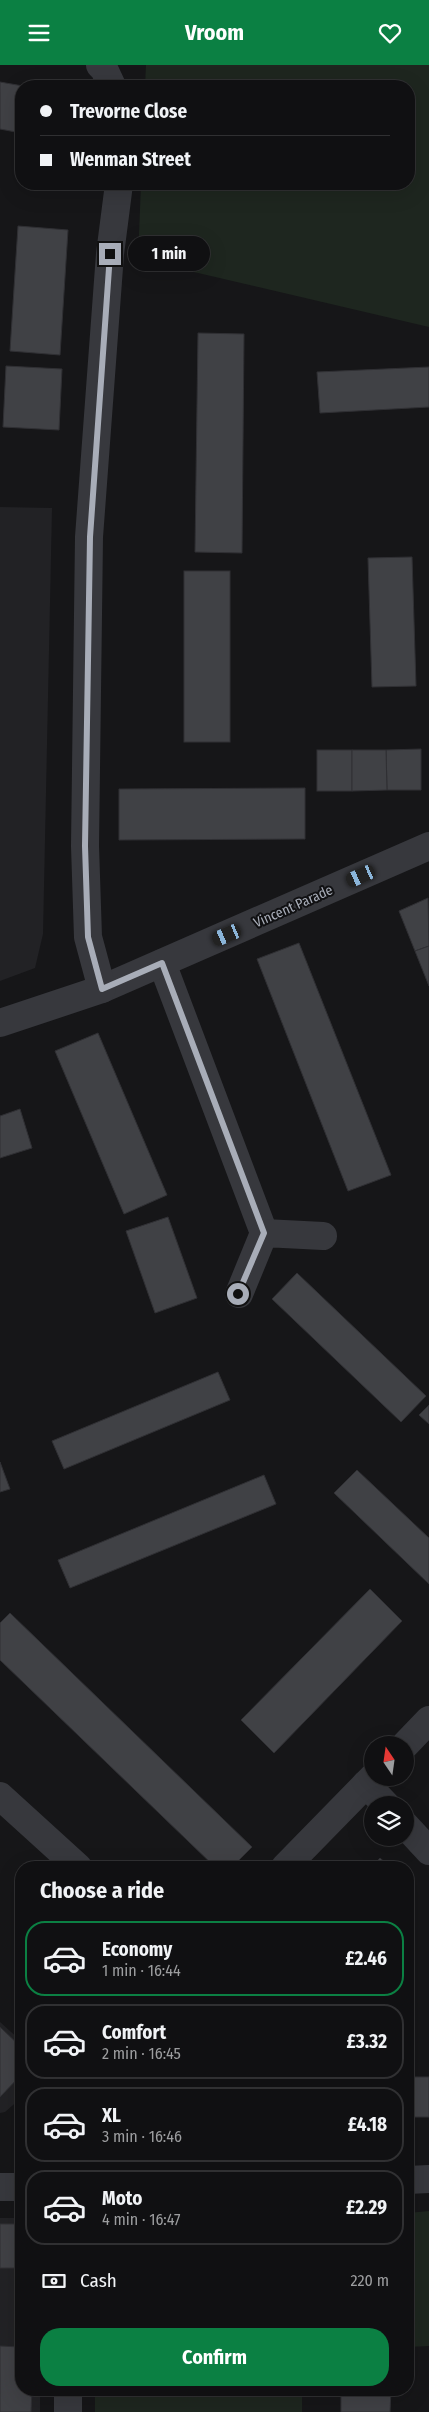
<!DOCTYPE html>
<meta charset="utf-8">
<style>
:root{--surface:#101012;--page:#1e1e20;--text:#f1f3f6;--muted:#9c9d9f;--line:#303032;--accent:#0b8043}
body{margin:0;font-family:"Fira Sans Condensed",sans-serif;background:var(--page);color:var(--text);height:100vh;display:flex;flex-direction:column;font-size:19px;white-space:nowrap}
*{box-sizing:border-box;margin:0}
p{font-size:16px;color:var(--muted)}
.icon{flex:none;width:28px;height:28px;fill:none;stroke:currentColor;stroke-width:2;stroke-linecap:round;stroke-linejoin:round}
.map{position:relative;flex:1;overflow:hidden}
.drawer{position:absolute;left:15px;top:1796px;width:399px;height:535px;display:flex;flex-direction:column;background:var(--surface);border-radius:20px;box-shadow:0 5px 20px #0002,0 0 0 1px var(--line)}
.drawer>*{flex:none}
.top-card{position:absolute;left:15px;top:15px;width:400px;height:110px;border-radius:20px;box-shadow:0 5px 20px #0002,0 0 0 1px var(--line);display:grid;align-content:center;height:110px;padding:0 25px;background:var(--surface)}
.needle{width:32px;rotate:347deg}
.fabs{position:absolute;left:364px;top:1671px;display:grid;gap:10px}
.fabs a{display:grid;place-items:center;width:50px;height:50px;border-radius:50%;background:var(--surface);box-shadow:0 5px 20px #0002,0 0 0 1px var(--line);font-size:25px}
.end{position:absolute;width:22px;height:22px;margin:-11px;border:6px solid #a8adb8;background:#111;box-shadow:0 0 0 2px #111}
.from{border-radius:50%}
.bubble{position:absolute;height:35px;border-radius:18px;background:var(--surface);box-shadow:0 5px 20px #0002,0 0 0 1px var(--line);font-size:16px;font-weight:700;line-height:35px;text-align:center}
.car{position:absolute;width:15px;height:30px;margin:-15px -8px;border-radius:6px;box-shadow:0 0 4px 1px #0007;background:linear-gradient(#222 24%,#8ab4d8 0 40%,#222 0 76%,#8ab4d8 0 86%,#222 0)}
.top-card b{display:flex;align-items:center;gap:18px;height:48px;font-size:19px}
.top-card b+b{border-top:1px solid var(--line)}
.top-card i{width:12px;height:12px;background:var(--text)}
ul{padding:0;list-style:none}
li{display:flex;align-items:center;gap:15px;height:75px;margin:0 10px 8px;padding:0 15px;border:2px solid var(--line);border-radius:20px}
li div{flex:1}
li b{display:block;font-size:19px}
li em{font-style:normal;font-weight:700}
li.selected{border-color:var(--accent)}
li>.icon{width:45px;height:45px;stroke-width:1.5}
h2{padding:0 25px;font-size:22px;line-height:60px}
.pay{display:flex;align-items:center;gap:12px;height:55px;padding:0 25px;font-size:19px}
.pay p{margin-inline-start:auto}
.action{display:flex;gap:10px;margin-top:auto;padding:10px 25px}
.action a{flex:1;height:58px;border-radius:20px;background:var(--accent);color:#fff;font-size:20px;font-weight:700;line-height:58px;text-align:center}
header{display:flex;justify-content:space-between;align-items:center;height:65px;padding:0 25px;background:var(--accent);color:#fff;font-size:22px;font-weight:700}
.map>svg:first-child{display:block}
</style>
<header><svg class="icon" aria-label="menu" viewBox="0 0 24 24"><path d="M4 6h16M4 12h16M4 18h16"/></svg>Vroom<svg class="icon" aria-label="heart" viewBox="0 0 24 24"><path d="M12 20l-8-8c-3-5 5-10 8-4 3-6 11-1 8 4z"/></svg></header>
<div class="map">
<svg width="429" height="2347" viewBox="0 0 429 2347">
<rect width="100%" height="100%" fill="#161618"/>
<g fill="#222225">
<polygon points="0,442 52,443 43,869 35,903 0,916"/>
<polygon points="0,1957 21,1976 21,2033 5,2047 0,2048"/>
<polygon points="0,2153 21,2153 21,2325 40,2325 40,2347 0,2347"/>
</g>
<g fill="#1e261f">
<polygon points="146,0 429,0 429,262 138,194 141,119 409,119 409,21 145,21"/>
<polygon points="429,2146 429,2281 408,2282 408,2148"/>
<rect x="95" y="2325" width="207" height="22"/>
</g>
<g fill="#404145" stroke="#303034">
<polygon points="0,17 23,21 21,68 0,64"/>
<polygon points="18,161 68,165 60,290 10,286"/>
<polygon points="198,268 244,269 242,488 195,487"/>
<polygon points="6,301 62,304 59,365 3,362"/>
<polygon points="429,302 429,342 320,348 317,307"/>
<polygon points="412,492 416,621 372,622 368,493"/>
<rect x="184" y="506" width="46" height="171"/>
<polygon points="421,684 421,725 387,725 386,685"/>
<rect x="317" y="685" width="35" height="41"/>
<polygon points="352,685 386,685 387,725 352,726"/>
<polygon points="305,723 305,774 119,775 119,724"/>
<polygon points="428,833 429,881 415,886 399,846"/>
<polygon points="299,878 391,1110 348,1126 257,894"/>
<polygon points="429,881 429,921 415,886"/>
<polygon points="98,968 167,1130 124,1149 55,986"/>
<polygon points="20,1044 32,1083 0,1093 0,1051"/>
<polygon points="168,1152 197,1233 155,1248 126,1166"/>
<polygon points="297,1208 426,1331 401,1357 272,1234"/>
<polygon points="218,1307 230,1335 64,1404 52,1376"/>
<polygon points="429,1340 429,1359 419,1350"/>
<polygon points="0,1397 10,1424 0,1427"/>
<polygon points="357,1405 429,1473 429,1519 334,1428"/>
<polygon points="264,1410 276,1439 70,1523 58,1495"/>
<polygon points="370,1524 402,1556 274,1688 241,1655"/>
<polygon points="10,1548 252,1782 232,1802 215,1802 0,1595 0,1558"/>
<polygon points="380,1793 390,1802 372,1802"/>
<polygon points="0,1962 21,1982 21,2010 0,2032"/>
<rect x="408" y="2012" width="21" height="40"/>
<rect x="0" y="2159" width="21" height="44"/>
<polygon points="0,2281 21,2282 21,2325 32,2325 31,2347 0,2347"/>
<polygon points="341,2325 391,2325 390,2347 341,2347"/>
</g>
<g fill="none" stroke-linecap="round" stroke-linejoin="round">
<g stroke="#37383d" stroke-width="28">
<polyline points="100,0 104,4 112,21"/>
<polyline points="162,898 264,1168"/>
<polyline points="102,924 429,781"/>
<polyline points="0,958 102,924 88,872 85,781 89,472 110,189 119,119"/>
<polyline points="239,1229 264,1168 323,1171"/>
<polyline points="405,1680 429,1655"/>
<polyline points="366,1719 386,1740"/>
<polyline points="0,1731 78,1802"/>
<polyline points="405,1760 429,1786"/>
<polyline points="285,1802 373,1712"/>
<polyline points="408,2115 429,2114"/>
<polyline points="0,2122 21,2122"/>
<polyline points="68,2347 68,2325"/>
</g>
</g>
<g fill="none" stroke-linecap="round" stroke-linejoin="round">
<polyline stroke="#a8adb8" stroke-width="6" points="110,189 90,472 85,781 88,872 102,924 162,898 264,1168 238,1229"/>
</g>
<g text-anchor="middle" stroke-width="4" stroke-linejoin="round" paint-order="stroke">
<g font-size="14" fill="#a8adb8" stroke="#111113">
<text transform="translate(293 841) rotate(-24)" y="5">Vincent Parade</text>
</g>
</g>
</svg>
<div class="fabs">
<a><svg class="needle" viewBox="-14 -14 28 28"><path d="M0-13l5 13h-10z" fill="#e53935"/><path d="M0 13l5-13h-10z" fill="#9c9d9f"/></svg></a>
<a><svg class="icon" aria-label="layers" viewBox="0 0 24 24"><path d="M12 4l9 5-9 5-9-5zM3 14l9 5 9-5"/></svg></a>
</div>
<i class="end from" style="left:238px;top:1229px"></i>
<i class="end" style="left:110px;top:189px"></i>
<div class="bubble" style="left:128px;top:171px;width:82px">1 min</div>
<i class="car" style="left:361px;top:811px;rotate:246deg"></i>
<i class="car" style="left:227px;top:870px;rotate:247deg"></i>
<div class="top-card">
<b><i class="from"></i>Trevorne Close</b>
<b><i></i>Wenman Street</b>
</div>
<section class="drawer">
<h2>Choose a ride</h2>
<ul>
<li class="selected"><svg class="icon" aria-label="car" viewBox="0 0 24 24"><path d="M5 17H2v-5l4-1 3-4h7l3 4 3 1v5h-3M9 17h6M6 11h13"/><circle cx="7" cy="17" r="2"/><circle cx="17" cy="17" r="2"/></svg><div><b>Economy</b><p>1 min · 16:44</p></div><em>£2.46</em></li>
<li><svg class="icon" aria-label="car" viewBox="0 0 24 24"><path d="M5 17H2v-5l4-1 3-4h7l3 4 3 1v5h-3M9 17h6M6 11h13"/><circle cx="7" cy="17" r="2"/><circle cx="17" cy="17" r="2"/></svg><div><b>Comfort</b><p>2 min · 16:45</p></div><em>£3.32</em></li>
<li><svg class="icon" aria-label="car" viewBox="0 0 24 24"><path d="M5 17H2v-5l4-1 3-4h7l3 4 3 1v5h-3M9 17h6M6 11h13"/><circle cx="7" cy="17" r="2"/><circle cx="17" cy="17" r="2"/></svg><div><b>XL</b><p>3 min · 16:46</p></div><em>£4.18</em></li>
<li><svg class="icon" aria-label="car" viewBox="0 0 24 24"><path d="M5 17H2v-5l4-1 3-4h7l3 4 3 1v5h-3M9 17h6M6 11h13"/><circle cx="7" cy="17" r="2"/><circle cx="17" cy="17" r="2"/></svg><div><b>Moto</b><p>4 min · 16:47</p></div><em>£2.29</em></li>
</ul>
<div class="pay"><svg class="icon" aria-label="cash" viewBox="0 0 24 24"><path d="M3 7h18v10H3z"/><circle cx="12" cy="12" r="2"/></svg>Cash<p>220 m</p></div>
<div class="action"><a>Confirm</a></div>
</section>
</div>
